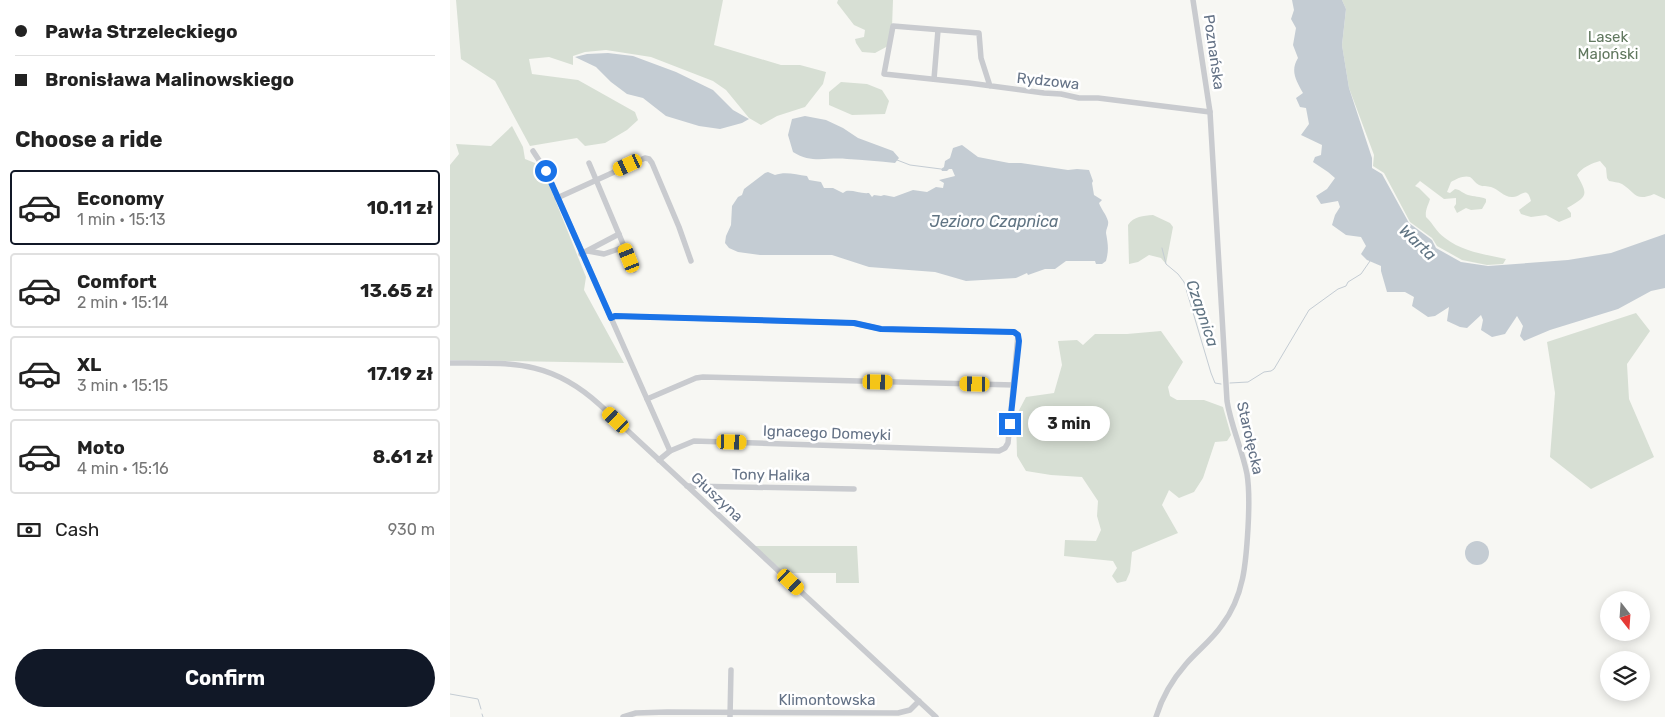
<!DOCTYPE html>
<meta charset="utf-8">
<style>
:root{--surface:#fff;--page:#f2f2f2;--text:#222;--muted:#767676;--line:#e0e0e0;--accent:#111827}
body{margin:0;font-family:Rubik,sans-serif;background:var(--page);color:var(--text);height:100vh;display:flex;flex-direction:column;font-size:19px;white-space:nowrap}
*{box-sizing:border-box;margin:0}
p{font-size:16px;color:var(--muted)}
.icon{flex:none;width:28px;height:28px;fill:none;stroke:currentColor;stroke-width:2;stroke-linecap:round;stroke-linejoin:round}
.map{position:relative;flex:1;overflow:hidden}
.side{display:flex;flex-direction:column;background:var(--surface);width:450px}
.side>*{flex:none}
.banner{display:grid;align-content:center;height:110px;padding:0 15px;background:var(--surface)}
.needle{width:32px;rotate:163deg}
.tools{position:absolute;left:1150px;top:591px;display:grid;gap:10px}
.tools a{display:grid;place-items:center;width:50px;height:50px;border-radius:50%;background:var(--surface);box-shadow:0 2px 12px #0003;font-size:25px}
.end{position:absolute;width:22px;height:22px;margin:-11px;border:6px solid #1a73e8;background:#fff;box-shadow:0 0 0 2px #fff}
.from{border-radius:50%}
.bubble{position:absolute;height:35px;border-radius:18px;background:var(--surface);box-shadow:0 2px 12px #0003;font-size:16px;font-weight:700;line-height:35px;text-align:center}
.car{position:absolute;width:15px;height:30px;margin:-15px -8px;border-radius:6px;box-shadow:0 0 4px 1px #0007;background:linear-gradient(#f5c518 24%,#345 0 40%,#f5c518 0 76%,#345 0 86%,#f5c518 0)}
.banner b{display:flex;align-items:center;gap:18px;height:48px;font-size:19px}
.banner b+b{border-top:1px solid var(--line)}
.banner i{width:12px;height:12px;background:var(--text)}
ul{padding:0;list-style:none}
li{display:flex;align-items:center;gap:15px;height:75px;margin:0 10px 8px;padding:0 5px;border:2px solid var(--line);border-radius:5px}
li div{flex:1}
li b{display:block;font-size:19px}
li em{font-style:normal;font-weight:700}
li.current{border-color:var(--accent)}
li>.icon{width:45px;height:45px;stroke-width:1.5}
h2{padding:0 15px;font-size:22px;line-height:60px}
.pay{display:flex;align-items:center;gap:12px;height:55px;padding:0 15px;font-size:19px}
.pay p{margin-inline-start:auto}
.primary-button{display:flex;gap:10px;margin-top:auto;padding:10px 15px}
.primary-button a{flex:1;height:58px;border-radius:30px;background:var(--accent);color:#fff;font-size:20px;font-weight:700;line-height:58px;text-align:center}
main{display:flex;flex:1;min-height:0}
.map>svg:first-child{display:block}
</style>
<main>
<section class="side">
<div class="banner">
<b><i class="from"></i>Pawła Strzeleckiego</b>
<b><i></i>Bronisława Malinowskiego</b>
</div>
<h2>Choose a ride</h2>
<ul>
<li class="current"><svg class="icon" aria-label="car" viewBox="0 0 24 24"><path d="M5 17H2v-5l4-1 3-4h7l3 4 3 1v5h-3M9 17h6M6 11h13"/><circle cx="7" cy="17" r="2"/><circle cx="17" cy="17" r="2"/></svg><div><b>Economy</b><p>1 min · 15:13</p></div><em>10.11 zł</em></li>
<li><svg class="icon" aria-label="car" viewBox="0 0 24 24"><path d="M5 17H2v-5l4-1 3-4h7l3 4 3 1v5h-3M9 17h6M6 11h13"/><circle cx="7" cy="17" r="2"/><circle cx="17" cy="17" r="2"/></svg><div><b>Comfort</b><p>2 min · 15:14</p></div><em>13.65 zł</em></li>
<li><svg class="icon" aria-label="car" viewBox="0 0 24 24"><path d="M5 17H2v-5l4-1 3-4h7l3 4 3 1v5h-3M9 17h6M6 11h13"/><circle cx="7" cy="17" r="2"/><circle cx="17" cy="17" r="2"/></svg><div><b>XL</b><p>3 min · 15:15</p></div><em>17.19 zł</em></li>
<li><svg class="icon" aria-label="car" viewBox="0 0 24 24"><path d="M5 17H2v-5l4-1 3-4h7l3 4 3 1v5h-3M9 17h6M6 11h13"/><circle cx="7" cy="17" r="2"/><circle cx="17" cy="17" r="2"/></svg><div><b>Moto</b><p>4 min · 15:16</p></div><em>8.61 zł</em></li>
</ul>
<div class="pay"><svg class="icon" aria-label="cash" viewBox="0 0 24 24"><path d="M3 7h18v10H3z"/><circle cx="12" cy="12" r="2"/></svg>Cash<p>930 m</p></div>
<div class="primary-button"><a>Confirm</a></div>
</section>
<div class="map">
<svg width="1215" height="717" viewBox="0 0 1215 717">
<rect width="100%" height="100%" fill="#f7f7f3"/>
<g fill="#d7dfd4">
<polygon points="6,0 273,0 264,45 331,65 350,65 376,72 373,84 355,107 327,116 311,125 299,118 276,90 263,81 201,57 156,50 135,52 123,56 123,65 99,57 79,59 82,74 128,80 185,112 188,120 177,130 155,143 135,146 127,138 80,146 45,81 11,59"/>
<polygon points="388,0 443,0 442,27 438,46 425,53 412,52 406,43 405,39 414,37 415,30 404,25 387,3"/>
<path d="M892,0H1215V199L1204,194C1185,202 1186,193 1172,184C1168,182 1163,182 1159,181L1157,178L1156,168L1150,161C1142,163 1131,168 1127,175C1139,196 1137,196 1117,208L1121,213V217L1109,222L1096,215L1081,217L1071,214L1069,210L1081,201C1077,185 1072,196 1063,197C1055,198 1048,189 1041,187C1037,186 1033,187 1029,185C1025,183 1023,179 1020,177C1014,175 1006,179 1001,182L997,192L1000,193L1005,189C1011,190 1012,193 1018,195C1024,197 1030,196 1036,199V202L1032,209L1021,210L1016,208L1007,213L1004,207L1006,204V198L994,199L970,181L965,186L969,188L980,199C978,206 975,210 976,217C983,223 986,232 995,238C1013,252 1034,254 1056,259L1053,264L1037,265L1012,260L987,246L982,238L960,222L934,173L923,166L924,155L899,88L892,45L896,9Z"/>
<polygon points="391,82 417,84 432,90 439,101 435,114 402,115 379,105 379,92"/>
<polygon points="62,126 73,147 75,159 85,163 94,172 136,277 134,290 174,363 0,360 0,165 9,154 6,144 41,146"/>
<path d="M703,215L720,223L723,227L716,264L711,258L699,255L688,262L679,264L678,225C684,216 693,216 703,215Z"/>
<polygon points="1186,313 1200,331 1177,364 1179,399 1204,457 1141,489 1100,457 1105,393 1097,342"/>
<polygon points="711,331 733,362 718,387 720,396 727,400 754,400 773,407 781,435 777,441 765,442 753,478 744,492 729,498 719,490 712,505 728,533 682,552 680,572 676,581 667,583 662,576 667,568 663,561 614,556 615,540 646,541 651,530 647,516 648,501 632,477 601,475 576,471 567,456 566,416 576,397 604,393 612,365 608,341 627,340 633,345 645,334 677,334"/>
<polygon points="304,546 407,546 409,583 386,583 386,573 335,573"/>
</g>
<g fill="#c4ccd3">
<path d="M842,0H892L896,9L892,45L899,88L922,158V168L932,174L959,223L982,240L986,248L1011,262L1038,266L1118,260L1161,253L1215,234V288L1201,291L1168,309L1100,330L1074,341L1070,336L1073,326L1067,316L1055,334L1042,337L1031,330L1033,320L1031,315L1017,328L1010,327L997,321L999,307L985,316L978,317L962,306L964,297L955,292H937L931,271V266L917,260L911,254L916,246L911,237L896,235L882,225L885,215L890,207L888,201L871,204L866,196L877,189L885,178L878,172L863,162L865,157L871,155L872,145L851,135L859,124L856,108L850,107L846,98L853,93C846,80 840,71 848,58L843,45L846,28L841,19L844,10Z"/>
<polygon points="158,53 183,56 226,72 263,90 283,110 299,119 292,123 270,129 249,126 216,116 193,98 177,94 161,82 146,67 125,57 137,54"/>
<path d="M355,116L376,120L393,128L408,138L443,151L449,158L445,163C430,161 413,160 397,159C376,157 362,164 343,152L338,135L342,119Z"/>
<path d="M512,145L528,157L559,163H571L618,170L627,169L639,170L643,181L642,183L644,195L652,200L649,203C651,209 656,214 658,221C659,226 656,228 656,233C658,244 659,250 656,261L652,264H646L645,261H616L605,269H595L578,275L577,273L566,278L516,281L485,272L419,267L382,255H310L288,252L279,248L275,243L276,236L281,225L282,206L288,197L292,195L294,189L315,173L318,172L325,175C336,171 346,175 357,176L359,180L371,182L374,188H383L393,193L396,191C404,190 411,194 419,193L422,197L424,195L431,196L434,195L444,197L463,190L477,192L486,187L493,188L494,183L489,180L505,176L502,169H499L497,171H492L491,169L494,167L495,161L500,158L503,148Z"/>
<circle cx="1027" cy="553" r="12"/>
</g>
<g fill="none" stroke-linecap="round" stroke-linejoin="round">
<g stroke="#c4ccd3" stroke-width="1">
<polyline points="447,160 460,165 491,169"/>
<polyline points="712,248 716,264 728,274 734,282 761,373 765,383 771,384"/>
<polyline points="780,383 798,382 814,372 821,371 824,369 859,310 888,289 896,286 898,282 911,274 920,261"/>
<polyline points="0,694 28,699 31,709"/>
<polyline points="32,714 33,717"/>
</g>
<g stroke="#c9cbcf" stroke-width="5.5">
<polyline points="484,79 488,30"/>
<polyline points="540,86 531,58 529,33 443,26 434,74 519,83 594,93 611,94 629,98 648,98 760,112"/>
<polyline points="83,151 96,171 220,451"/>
<polyline points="139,163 184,270"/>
<polyline points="107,198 195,158 199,159 202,163 229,227 241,261"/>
<polyline points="138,251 154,254 174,247"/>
<polyline points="131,254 169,234"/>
<polyline points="161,318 165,316 404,323 431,329 564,332 568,335 558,443 555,448 549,451 244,441 220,451 209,460"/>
<path d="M0,363C63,363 101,360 150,405L486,717"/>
<polyline points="197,399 246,378 253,377 564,385"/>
<polyline points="237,486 404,489"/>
<polyline points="173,717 186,713 217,712 448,713 460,710 469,701"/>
<polyline points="280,717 281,670"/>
<path d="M706,717C712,697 722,680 736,664C747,651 762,640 772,625C794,596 796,563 798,528C799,510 800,492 797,474C792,449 781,426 777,401L760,112L743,0"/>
</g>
</g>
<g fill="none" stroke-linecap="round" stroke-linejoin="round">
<polyline stroke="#1a73e8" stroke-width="6" points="96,171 161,318 165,316 404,323 431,329 564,332 568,335 569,341 560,424"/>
</g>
<g text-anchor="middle" stroke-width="5" stroke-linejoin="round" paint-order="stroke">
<g font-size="15" fill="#61785f" stroke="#fff">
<text x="1158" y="42">Lasek<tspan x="1158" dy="17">Majoński</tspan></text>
</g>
<g font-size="15" fill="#647286" stroke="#fff">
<text transform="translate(764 52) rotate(82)" y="5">Poznańska</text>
<text transform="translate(598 81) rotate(6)" y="5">Rydzowa</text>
<text transform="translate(377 433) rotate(2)" y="5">Ignacego Domeyki</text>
<text transform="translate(800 438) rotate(77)" y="5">Starołęcka</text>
<text transform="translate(321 475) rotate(1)" y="5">Tony Halika</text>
<text transform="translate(267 497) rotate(43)" y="5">Głuszyna</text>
<text x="377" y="705">Klimontowska</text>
</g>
<g font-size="16" font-style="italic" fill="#607483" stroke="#fff">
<text x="544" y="227">Jezioro Czapnica</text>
<text transform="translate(968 242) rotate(43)" y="6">Warta</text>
<text transform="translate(753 313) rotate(71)" y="6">Czapnica</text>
</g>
</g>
</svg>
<div class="tools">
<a><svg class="needle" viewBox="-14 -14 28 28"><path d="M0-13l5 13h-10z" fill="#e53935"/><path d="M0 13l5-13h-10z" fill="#767676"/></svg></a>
<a><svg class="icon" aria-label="layers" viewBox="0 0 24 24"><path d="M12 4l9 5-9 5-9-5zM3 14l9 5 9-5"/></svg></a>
</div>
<i class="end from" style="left:96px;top:171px"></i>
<i class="end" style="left:560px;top:424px"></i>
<div class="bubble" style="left:578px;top:406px;width:82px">3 min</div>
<i class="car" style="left:178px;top:165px;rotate:245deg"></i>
<i class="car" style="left:179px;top:258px;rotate:338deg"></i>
<i class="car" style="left:428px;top:382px;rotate:91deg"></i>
<i class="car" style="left:525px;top:384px;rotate:271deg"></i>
<i class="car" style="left:166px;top:420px;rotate:313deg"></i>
<i class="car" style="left:282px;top:442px;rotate:92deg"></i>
<i class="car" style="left:341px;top:582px;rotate:133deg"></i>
</div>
</main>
